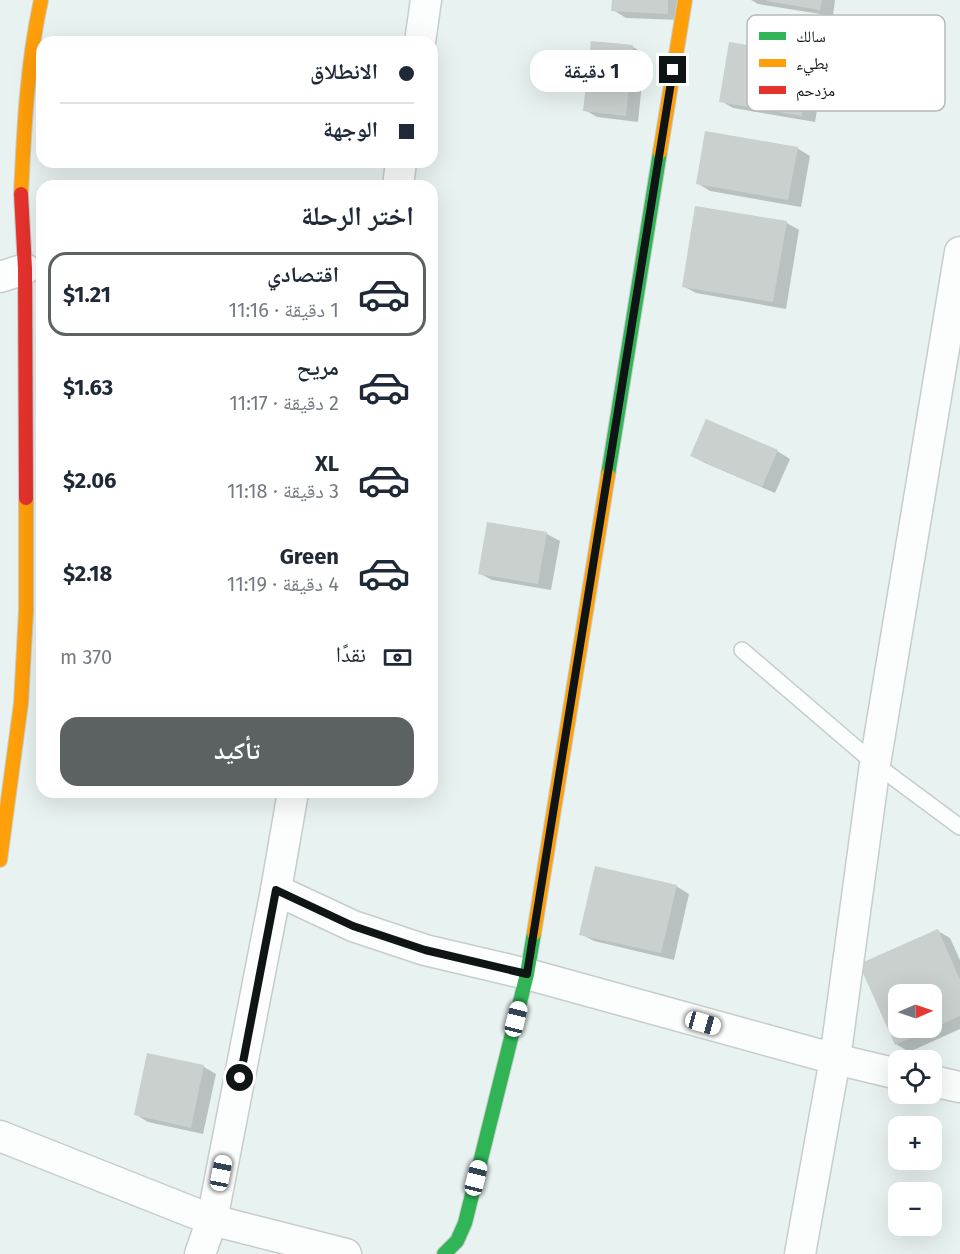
<!DOCTYPE html>
<html lang="ar">
<meta charset="utf-8">
<style>
:root{--surface:#fff;--page:#f6f6f7;--text:#1f2937;--muted:#747a83;--line:#e0e1e3;--accent:#5b6261}
body{margin:0;font-family:"Fira Sans","Noto Naskh Arabic",sans-serif;background:var(--page);color:var(--text);direction:rtl;height:100vh;display:flex;flex-direction:column;font-size:22px;white-space:nowrap}
*{box-sizing:border-box;margin:0}
p{font-size:20px;color:var(--muted)}
.icon{flex:none;width:33px;height:33px;fill:none;stroke:currentColor;stroke-width:2;stroke-linecap:round;stroke-linejoin:round}
.map{position:relative;flex:1;overflow:hidden;direction:ltr}
.details{position:absolute;left:36px;top:180px;width:402px;height:618px;display:flex;flex-direction:column;background:var(--surface);border-radius:18px;box-shadow:0 6px 24px #0002;direction:rtl}
.details>*{flex:none}
.guide{position:absolute;left:36px;top:36px;width:402px;height:132px;border-radius:18px;box-shadow:0 6px 24px #0002;direction:rtl;display:grid;align-content:center;height:132px;padding:0 24px;background:var(--surface)}
.needle{width:39px;rotate:88deg}
.fabs{position:absolute;left:888px;top:984px;display:grid;gap:12px}
.fabs a{display:grid;place-items:center;width:54px;height:54px;border-radius:12px;background:var(--surface);box-shadow:0 6px 24px #0002;font-size:30px}
.end{position:absolute;width:27px;height:27px;margin:-14px;border:8px solid #0f1514;background:#fff;box-shadow:0 0 0 3px #fff}
.from{border-radius:50%}
.bubble{position:absolute;height:42px;border-radius:18px;background:var(--surface);box-shadow:0 6px 24px #0002;font-size:20px;font-weight:700;line-height:42px;text-align:center;direction:rtl}
.car{position:absolute;width:18px;height:36px;margin:-18px -9px;border-radius:8px;box-shadow:0 0 4px 2px #0007;background:linear-gradient(#fff 24%,#345 0 40%,#fff 0 76%,#345 0 86%,#fff 0)}
.guide b{display:flex;align-items:center;gap:21px;height:57px;font-size:22px}
.guide b+b{border-top:2px solid var(--line)}
.guide i{width:15px;height:15px;background:var(--text)}
ul{padding:0;list-style:none}
li{display:flex;align-items:center;gap:18px;height:84px;margin:0 12px 9px;padding:0 12px;border:3px solid transparent;border-radius:18px}
li div{flex:1}
li b{display:block;font-size:22px}
li em{font-style:normal;font-weight:700}
li.active{border-color:var(--accent)}
li>.icon{width:54px;height:54px;stroke-width:1.5}
h2{padding:0 24px;font-size:27px;line-height:72px}
.pay{display:flex;align-items:center;gap:15px;height:66px;padding:0 24px;font-size:22px}
.pay p{margin-inline-start:auto}
.cta{display:flex;gap:12px;margin-top:auto;padding:12px 24px}
.cta a{flex:1;height:69px;border-radius:18px;background:var(--accent);color:#fff;font-size:24px;font-weight:700;line-height:69px;text-align:center}
.map>svg:first-child{display:block}
</style>
<div class="map">
<svg width="960" height="1254" viewBox="0 0 960 1254">
<rect width="100%" height="100%" fill="#e8f2f0"/>
<g fill="#0003" fill-rule="evenodd">
<polygon points="613,0 681,0 680,20 626,18 613,10"/>
<polygon points="751,0 835,0 833,16 758,4"/>
<polygon points="633,47 645,54 638,122 597,117 585,110"/>
<polygon points="812,57 825,64 815,122 733,108 721,101"/>
<polygon points="797,148 810,156 801,207 710,191 697,183"/>
<polygon points="787,223 799,230 786,309 696,293 683,286"/>
<polygon points="777,451 790,459 775,493 705,463 692,456"/>
<polygon points="488,524 547,534 560,541 551,590 492,580 479,573"/>
<polygon points="676,886 689,894 674,960 594,941 581,934"/>
<path d="M938,931L950,938L960,960V1029L909,1052L896,1044L861,965ZM898,994H932V1028H898Z"/>
<polygon points="148,1054 204,1067 216,1074 203,1134 148,1122 135,1114"/>
</g>
<g fill="#c9d0ce" fill-rule="evenodd">
<polygon points="612,0 668,0 668,14 611,11"/>
<polygon points="767,0 822,0 820,10 767,1"/>
<polygon points="591,41 633,45 626,116 583,111"/>
<polygon points="729,42 813,56 802,116 719,102"/>
<polygon points="705,131 798,147 788,200 696,184"/>
<polygon points="695,206 787,221 773,302 682,287"/>
<polygon points="706,419 778,450 762,487 690,456"/>
<polygon points="487,522 547,532 538,584 478,574"/>
<polygon points="595,866 677,885 661,953 579,935"/>
<path d="M938,929L960,980V1016L895,1045L859,964ZM898,994H932V1028H898Z"/>
<polygon points="147,1053 204,1065 191,1128 134,1115"/>
</g>
<g fill="none" stroke-linecap="round" stroke-linejoin="round">
<g stroke="#c6cdcc" stroke-width="18">
<polyline id="lane" points="742,650 875,764 960,827"/>
</g>
<g stroke="#c6cdcc" stroke-width="33">
<g id="street">
<polyline points="420,42 426,0"/>
<polyline points="398,186 401,162"/>
<polyline points="0,277 25,269"/>
<polyline points="276,890 353,926 425,950 527,974 835,1059 898,1074"/>
<polyline points="932,1081 960,1087"/>
<polyline points="0,1136 212,1220 346,1254"/>
<polyline points="200,1254 212,1220 276,890 293,792"/>
<polyline points="800,1254 835,1059 875,764 960,252"/>
</g>
</g>
<g stroke="#c6cdcc" stroke-width="16">
<g id="fast">
<polyline points="608,475 660,152"/>
<polyline points="444,1254 457,1241 465,1223 527,974 534,933"/>
</g>
</g>
<g stroke="#c6cdcc" stroke-width="16">
<g id="slow">
<polyline points="660,152 685,0"/>
<path d="M21,194C24,129 27,64 41,0"/>
<polyline points="0,860 21,703 26,611 26,498"/>
<polyline points="534,933 608,475"/>
</g>
</g>
<g stroke="#c6cdcc" stroke-width="16">
<polyline id="jam" points="21,194 25,269 26,498"/>
</g>
<use href="#lane" stroke="#fcfdfd" stroke-width="15"/>
<use href="#street" stroke="#fcfdfd" stroke-width="30"/>
<use href="#fast" stroke="#30b455" stroke-width="14"/>
<use href="#slow" stroke="#ff9f0a" stroke-width="14"/>
<use href="#jam" stroke="#e5322d" stroke-width="14"/>
</g>
<g fill="none" stroke-linecap="round" stroke-linejoin="round">
<polyline stroke="#0f1514" stroke-width="8" points="240,1078 276,890 353,926 425,950 527,974 673,70"/>
</g>
<rect x="747" y="15" width="198" height="96" rx="9" fill="#fff" stroke="#b7b9b8" stroke-width="1.5"/>
<rect x="759" y="32" width="27" height="8" fill="#30b455"/>
<rect x="759" y="59" width="27" height="8" fill="#ff9f0a"/>
<rect x="759" y="86" width="27" height="8" fill="#e5322d"/>
<g font-size="16" fill="#0f1514">
<text x="796" y="42">سالك</text>
<text x="796" y="69">بطيء</text>
<text x="796" y="96">مزدحم</text>
</g>
</svg>
<div class="fabs">
<a><svg class="needle" viewBox="-14 -14 28 28"><path d="M0-13l5 13h-10z" fill="#e53935"/><path d="M0 13l5-13h-10z" fill="#747a83"/></svg></a>
<a><svg class="icon" aria-label="locate" viewBox="0 0 24 24"><circle cx="12" cy="12" r="6"/><path d="M12 2v4M12 18v4M2 12h4M18 12h4"/></svg></a>
<a>+</a>
<a>−</a>
</div>
<i class="end from" style="left:240px;top:1078px"></i>
<i class="end" style="left:673px;top:70px"></i>
<div class="bubble" style="left:530px;top:50px;width:123px">1 دقيقة</div>
<i class="car" style="left:516px;top:1019px;rotate:14deg"></i>
<i class="car" style="left:703px;top:1023px;rotate:106deg"></i>
<i class="car" style="left:221px;top:1173px;rotate:11deg"></i>
<i class="car" style="left:476px;top:1178px;rotate:14deg"></i>
<div class="guide">
<b><i class="from"></i>الانطلاق</b>
<b><i></i>الوجهة</b>
</div>
<section class="details">
<h2>اختر الرحلة</h2>
<ul>
<li class="active"><svg class="icon" aria-label="car" viewBox="0 0 24 24"><path d="M5 17H2v-5l4-1 3-4h7l3 4 3 1v5h-3M9 17h6M6 11h13"/><circle cx="7" cy="17" r="2"/><circle cx="17" cy="17" r="2"/></svg><div><b>اقتصادي</b><p>1 دقيقة · 11:16</p></div><em>$1.21</em></li>
<li><svg class="icon" aria-label="car" viewBox="0 0 24 24"><path d="M5 17H2v-5l4-1 3-4h7l3 4 3 1v5h-3M9 17h6M6 11h13"/><circle cx="7" cy="17" r="2"/><circle cx="17" cy="17" r="2"/></svg><div><b>مريح</b><p>2 دقيقة · 11:17</p></div><em>$1.63</em></li>
<li><svg class="icon" aria-label="car" viewBox="0 0 24 24"><path d="M5 17H2v-5l4-1 3-4h7l3 4 3 1v5h-3M9 17h6M6 11h13"/><circle cx="7" cy="17" r="2"/><circle cx="17" cy="17" r="2"/></svg><div><b>XL</b><p>3 دقيقة · 11:18</p></div><em>$2.06</em></li>
<li><svg class="icon" aria-label="car" viewBox="0 0 24 24"><path d="M5 17H2v-5l4-1 3-4h7l3 4 3 1v5h-3M9 17h6M6 11h13"/><circle cx="7" cy="17" r="2"/><circle cx="17" cy="17" r="2"/></svg><div><b>Green</b><p>4 دقيقة · 11:19</p></div><em>$2.18</em></li>
</ul>
<div class="pay"><svg class="icon" aria-label="cash" viewBox="0 0 24 24"><path d="M3 7h18v10H3z"/><circle cx="12" cy="12" r="2"/></svg>نقدًا<p>370 m</p></div>
<div class="cta"><a>تأكيد</a></div>
</section>
</div>
